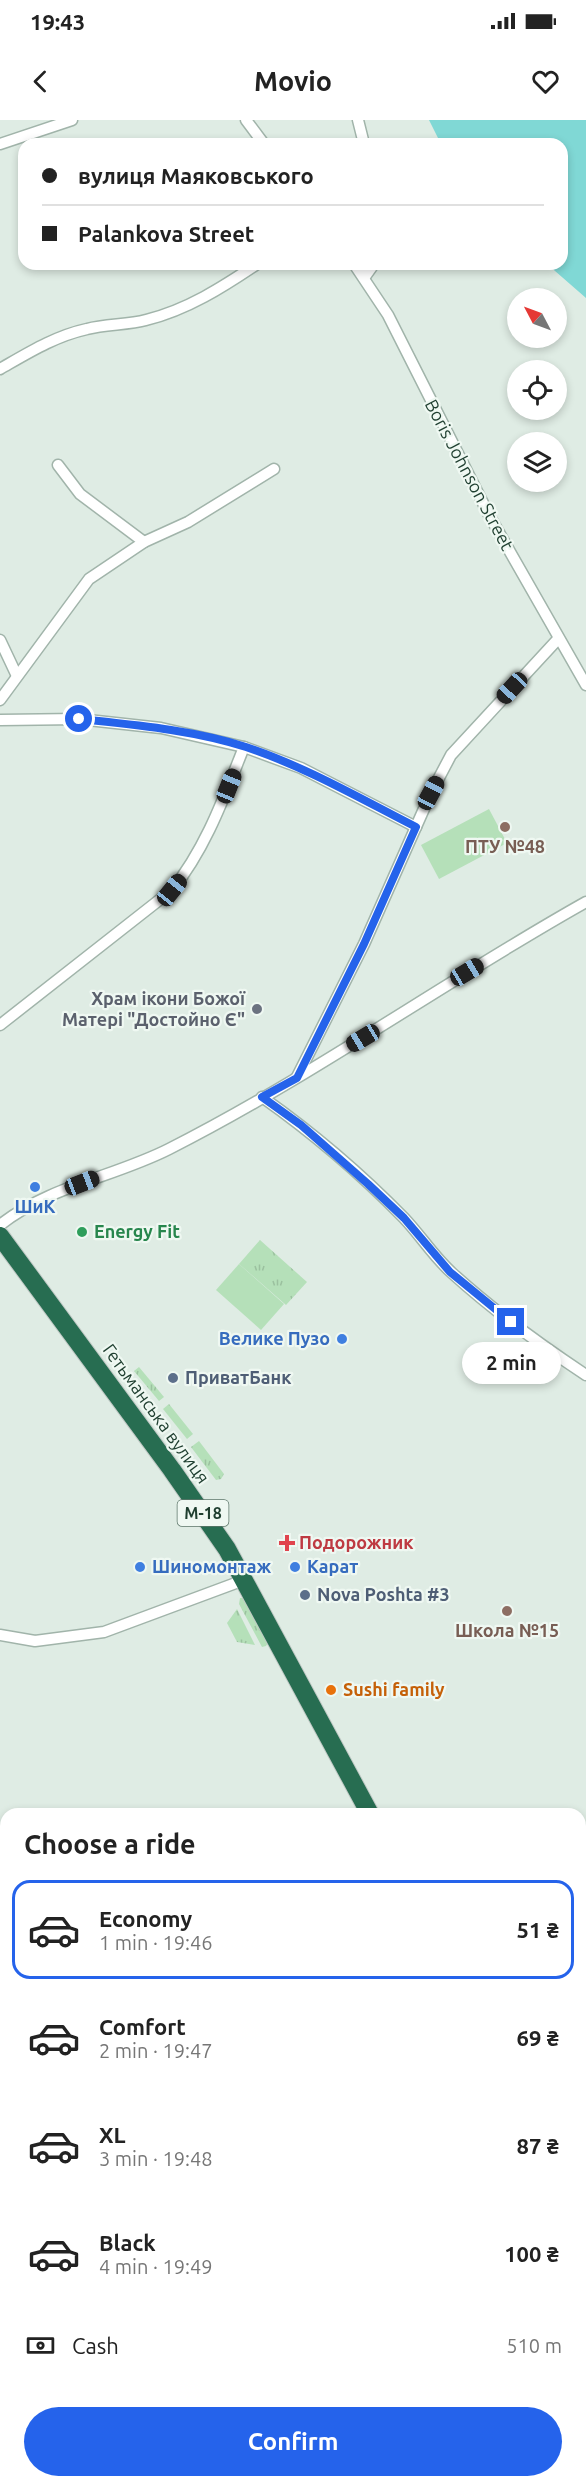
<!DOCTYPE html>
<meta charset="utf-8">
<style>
:root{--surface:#fff;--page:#f2f2f2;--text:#222;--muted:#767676;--line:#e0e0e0;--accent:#2563eb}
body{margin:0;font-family:Ubuntu,sans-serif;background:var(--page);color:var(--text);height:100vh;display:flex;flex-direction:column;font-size:22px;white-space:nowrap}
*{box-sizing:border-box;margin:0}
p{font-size:20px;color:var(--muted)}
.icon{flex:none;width:33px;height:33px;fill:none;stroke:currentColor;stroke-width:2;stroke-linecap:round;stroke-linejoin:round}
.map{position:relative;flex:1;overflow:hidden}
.panel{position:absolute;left:0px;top:1688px;width:586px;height:680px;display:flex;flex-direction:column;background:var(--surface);border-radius:18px 18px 0 0;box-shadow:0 3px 9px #0003}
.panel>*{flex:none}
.hud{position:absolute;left:18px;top:18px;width:550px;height:132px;border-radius:18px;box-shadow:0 3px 9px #0003;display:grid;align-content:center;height:132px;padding:0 24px;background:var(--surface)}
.needle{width:39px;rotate:311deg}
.controls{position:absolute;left:507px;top:168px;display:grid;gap:12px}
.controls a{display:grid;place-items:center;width:60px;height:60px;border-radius:50%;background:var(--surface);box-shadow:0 3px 9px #0003;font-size:30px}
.end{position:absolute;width:27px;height:27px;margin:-14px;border:8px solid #2563eb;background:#fff;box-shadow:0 0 0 3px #fff}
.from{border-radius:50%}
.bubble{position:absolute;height:42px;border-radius:21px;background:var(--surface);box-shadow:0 3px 9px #0003;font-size:20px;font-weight:700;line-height:42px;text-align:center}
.car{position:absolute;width:18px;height:36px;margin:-18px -9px;border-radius:8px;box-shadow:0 0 4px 2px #0007;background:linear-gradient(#222 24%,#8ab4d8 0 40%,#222 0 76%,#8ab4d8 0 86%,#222 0)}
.hud b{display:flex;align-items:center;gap:21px;height:57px;font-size:22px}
.hud b+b{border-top:2px solid var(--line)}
.hud i{width:15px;height:15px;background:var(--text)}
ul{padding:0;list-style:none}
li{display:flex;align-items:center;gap:18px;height:99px;margin:0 12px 9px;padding:0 12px;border:3px solid transparent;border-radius:18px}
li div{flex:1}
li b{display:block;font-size:22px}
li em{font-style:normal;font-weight:700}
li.active{border-color:var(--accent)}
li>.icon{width:54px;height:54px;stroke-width:1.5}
h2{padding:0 24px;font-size:27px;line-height:72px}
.pay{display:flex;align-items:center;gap:15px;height:66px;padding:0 24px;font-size:22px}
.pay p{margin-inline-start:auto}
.button{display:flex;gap:12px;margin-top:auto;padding:12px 24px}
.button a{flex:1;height:69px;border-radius:36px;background:var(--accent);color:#fff;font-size:24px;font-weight:700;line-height:69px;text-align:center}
.status{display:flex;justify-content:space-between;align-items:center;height:42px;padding:0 30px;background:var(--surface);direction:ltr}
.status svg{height:16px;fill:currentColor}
header{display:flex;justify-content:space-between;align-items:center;height:78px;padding:0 24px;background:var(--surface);font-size:27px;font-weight:700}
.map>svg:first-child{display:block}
</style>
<div class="status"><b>19:43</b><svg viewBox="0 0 49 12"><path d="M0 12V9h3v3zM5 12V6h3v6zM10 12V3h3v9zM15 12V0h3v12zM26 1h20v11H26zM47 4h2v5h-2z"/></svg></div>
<header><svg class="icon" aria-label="back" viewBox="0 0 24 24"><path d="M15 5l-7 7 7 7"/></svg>Movio<svg class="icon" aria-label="heart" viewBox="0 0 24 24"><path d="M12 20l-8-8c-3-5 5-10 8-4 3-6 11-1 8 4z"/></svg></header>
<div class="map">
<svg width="586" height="2366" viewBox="0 0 586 2366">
<defs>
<pattern id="grass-tufts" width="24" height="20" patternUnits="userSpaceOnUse" patternTransform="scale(1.5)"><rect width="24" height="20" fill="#b5e0b9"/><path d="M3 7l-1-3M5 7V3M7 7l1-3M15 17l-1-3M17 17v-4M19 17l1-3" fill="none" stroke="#9bc19f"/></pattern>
</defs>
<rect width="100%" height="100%" fill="#dfece4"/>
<g fill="url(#grass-tufts)">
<polygon points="260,1120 307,1162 286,1185 239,1144"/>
<polygon points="139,1247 164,1277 159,1281 134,1251"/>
<polygon points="169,1284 193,1314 187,1319 163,1289"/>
<polygon points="199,1321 224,1354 221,1359 216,1360 191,1327"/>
<polygon points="240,1478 245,1478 268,1523 266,1526 262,1527 239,1484"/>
<polygon points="237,1489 255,1525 237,1522 227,1503"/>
</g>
<g fill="#b5e0b9">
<polygon points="489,689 507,723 439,759 421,725"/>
<polygon points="239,1144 284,1184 261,1210 216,1170"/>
</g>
<polygon fill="#80d8d5" points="429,0 586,0 586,178 547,144 562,144 562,24 441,24"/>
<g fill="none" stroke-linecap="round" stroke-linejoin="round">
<g stroke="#a1b4aa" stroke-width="13">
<g id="street">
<polyline points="246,0 264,24"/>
<polyline points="358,0 364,24"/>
<polyline points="0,24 72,0"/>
<polyline points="354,144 388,195 489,395 586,565"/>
<polyline points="364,158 374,144"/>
<path d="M0,249C28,233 55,216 87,209C106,204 128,205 146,200C187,190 223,167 257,144"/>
<polyline points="58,345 80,374 144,422"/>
<polyline points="0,520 17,556"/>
<polyline points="0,580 89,459 144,422 188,402 274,349"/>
<polyline points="0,600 79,599 161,608 244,627 301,648 416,707"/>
<path d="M0,905L172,770C206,728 224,677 244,627"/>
<polyline points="297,957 364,824 431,673 451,635 558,519"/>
<path d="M262,977C313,1013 361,1054 404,1098C421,1116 434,1137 452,1153C494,1191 539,1224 586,1255"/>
<path d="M0,1105C49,1066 114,1057 169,1029C313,956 445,861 586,782"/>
<polyline points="0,1515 35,1521 104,1512 244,1460"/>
<polyline points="0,2151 6,2144"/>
</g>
</g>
<g stroke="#c0c9c5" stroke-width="20">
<g id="highway">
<polyline points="0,1116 172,1350 227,1429 370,1694"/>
<polyline points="580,1940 586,1946"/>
</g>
</g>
<use href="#street" stroke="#fff" stroke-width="10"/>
<use href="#highway" stroke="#276d51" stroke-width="18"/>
</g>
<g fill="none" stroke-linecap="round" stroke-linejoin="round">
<path stroke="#2563eb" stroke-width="8" d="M79,599C135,605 193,610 246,627C306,647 361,679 416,707L364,824L297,958L262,977L301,1005L368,1064L404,1098L450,1152L511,1202"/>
</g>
<g fill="#8d6e63" stroke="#eff8f2" stroke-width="2">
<circle cx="505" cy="707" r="6"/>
<circle cx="507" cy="1491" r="6"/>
</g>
<circle fill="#6b7280" stroke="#eff8f2" stroke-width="2" cx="257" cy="889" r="6"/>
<g fill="#3f7fe0" stroke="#eff8f2" stroke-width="2">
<circle cx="35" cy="1067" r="6"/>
<circle cx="342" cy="1219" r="6"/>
<circle cx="140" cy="1447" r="6"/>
<circle cx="295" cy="1447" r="6"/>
</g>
<circle fill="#2e9e5b" stroke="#eff8f2" stroke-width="2" cx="82" cy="1112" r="6"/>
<g fill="#5c6f8a" stroke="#eff8f2" stroke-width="2">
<circle cx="173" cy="1258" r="6"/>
<circle cx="305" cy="1475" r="6"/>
</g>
<path fill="#e0444e" stroke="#eff8f2" stroke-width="2" d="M284 1414h6v6h6v6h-6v6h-6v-6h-6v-6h6z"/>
<circle fill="#e8710a" stroke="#eff8f2" stroke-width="2" cx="331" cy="1570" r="6"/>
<g text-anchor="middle" stroke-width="4.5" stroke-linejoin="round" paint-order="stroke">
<rect fill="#eff8f2" stroke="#5d766a" stroke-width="1.5" x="177.5" y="1380" width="51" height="26" rx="4.5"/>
<g font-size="16" font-weight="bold" fill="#1e3e2f">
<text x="203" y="1399">М-18</text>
</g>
<g font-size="18" fill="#1e3e2f" stroke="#eff8f2">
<text transform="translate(469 355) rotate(62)" y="6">Boris Johnson Street</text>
<text transform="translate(156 1294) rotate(54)" y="6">Гетьманська вулиця</text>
</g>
<g font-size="18" font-weight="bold" fill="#785e54" stroke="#eff8f2">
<text x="505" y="733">ПТУ №48</text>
<text x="507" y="1517">Школа №15</text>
</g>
<g font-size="18" font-weight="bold" fill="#5b616d" stroke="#eff8f2" text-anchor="end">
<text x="245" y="885">Храм ікони Божої<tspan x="245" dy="21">Матері "Достойно Є"</tspan></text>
</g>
<g font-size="18" font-weight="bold" fill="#366cbe" stroke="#eff8f2" text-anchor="start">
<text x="35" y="1093" text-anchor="middle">ШиК</text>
<text x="330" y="1225" text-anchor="end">Велике Пузо</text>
<text x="152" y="1453">Шиномонтаж</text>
<text x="307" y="1453">Карат</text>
</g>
<g font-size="18" font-weight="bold" fill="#27864d" stroke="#eff8f2" text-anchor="start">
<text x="94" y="1118">Energy Fit</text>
</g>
<g font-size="18" font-weight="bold" fill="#4e5e75" stroke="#eff8f2" text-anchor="start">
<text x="185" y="1264">ПриватБанк</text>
<text x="317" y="1481">Nova Poshta #3</text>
</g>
<g font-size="18" font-weight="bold" fill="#be3a42" stroke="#eff8f2" text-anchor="start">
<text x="299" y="1429">Подорожник</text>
</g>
<g font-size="18" font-weight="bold" fill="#c56008" stroke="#eff8f2" text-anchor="start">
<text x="343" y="1576">Sushi family</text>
</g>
</g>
</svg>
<div class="controls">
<a><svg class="needle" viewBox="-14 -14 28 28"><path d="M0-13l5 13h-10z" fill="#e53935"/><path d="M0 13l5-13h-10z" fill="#767676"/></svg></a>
<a><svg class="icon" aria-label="locate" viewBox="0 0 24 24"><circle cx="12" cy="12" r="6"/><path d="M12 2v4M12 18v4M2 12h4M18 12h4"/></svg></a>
<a><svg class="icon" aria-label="layers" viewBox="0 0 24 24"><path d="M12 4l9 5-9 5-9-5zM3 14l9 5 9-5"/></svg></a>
</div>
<i class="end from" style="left:79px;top:599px"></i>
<i class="end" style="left:511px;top:1202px"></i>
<div class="bubble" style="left:462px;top:1222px;width:99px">2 min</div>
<i class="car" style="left:512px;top:568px;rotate:223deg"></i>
<i class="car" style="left:229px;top:666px;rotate:22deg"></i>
<i class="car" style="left:431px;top:673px;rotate:28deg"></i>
<i class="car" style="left:172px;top:770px;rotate:39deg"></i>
<i class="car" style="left:467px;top:852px;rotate:59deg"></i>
<i class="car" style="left:363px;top:918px;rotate:239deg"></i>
<i class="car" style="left:82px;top:1063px;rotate:69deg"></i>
<div class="hud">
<b><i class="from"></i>вулиця Маяковського</b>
<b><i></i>Palankova Street</b>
</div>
<section class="panel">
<h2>Choose a ride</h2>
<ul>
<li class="active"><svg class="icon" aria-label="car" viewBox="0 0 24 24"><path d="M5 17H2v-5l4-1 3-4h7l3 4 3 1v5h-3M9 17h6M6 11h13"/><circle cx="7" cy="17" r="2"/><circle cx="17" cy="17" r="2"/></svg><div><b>Economy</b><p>1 min · 19:46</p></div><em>51 ₴</em></li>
<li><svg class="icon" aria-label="car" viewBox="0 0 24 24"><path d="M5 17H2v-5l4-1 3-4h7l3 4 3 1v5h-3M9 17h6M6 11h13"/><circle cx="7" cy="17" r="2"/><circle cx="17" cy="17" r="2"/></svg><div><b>Comfort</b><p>2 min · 19:47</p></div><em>69 ₴</em></li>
<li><svg class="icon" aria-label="car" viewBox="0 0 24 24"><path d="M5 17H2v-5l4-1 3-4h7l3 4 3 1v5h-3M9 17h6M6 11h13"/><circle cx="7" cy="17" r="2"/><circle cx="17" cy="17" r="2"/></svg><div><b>XL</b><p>3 min · 19:48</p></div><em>87 ₴</em></li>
<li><svg class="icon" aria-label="car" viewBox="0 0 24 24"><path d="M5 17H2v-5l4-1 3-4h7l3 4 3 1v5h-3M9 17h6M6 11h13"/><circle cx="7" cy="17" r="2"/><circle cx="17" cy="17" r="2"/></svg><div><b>Black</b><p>4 min · 19:49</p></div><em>100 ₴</em></li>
</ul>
<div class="pay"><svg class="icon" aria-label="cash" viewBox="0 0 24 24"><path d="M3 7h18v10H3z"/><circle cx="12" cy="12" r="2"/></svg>Cash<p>510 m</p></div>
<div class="button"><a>Confirm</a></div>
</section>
</div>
